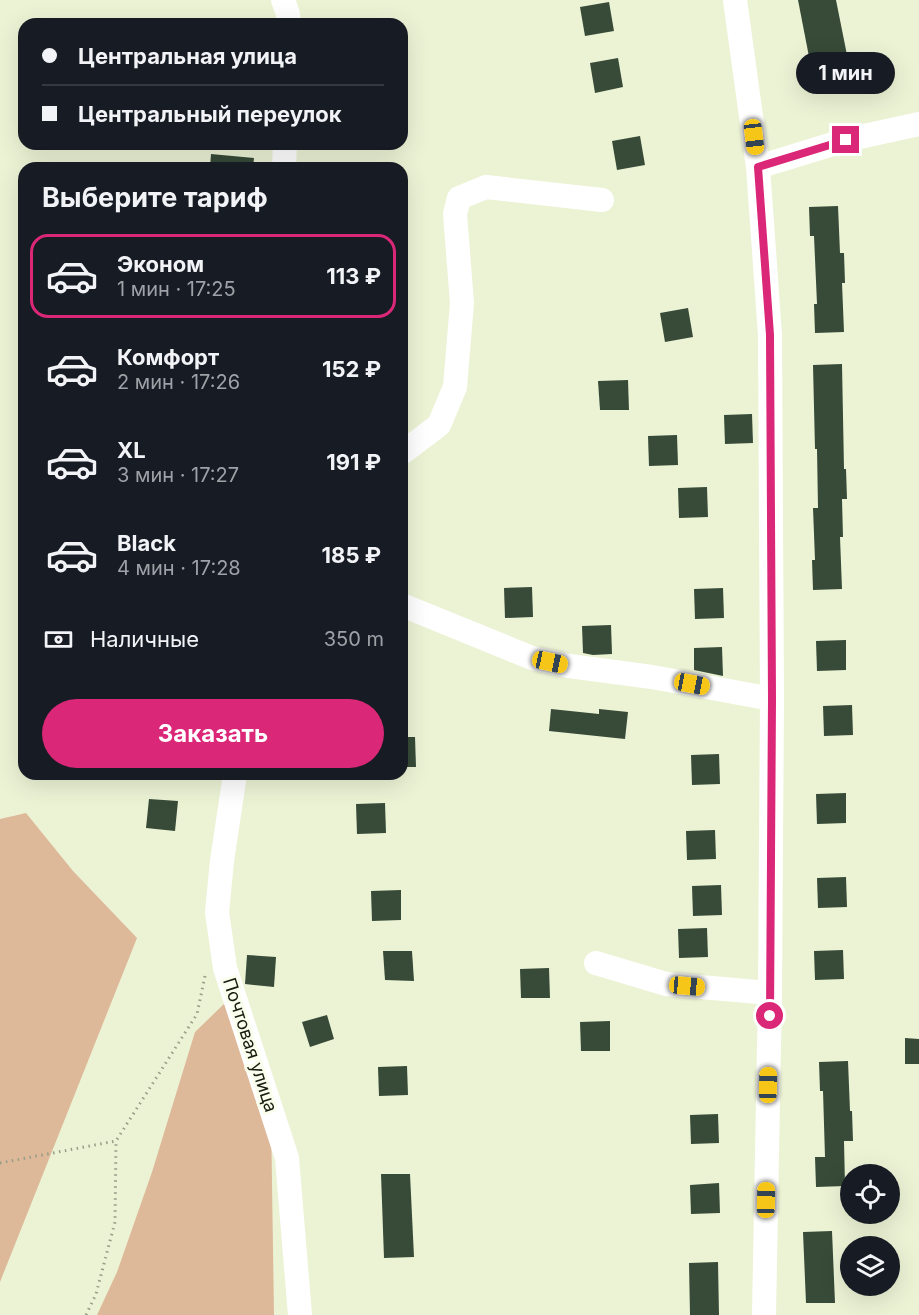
<!DOCTYPE html>
<html lang="ru">
<meta charset="utf-8">
<style>
:root{--surface:#171b24;--page:#242831;--text:#f1f3f6;--muted:#9ea1a6;--line:#363941;--accent:#db2777}
body{margin:0;font-family:Inter,sans-serif;background:var(--page);color:var(--text);height:100vh;display:flex;flex-direction:column;font-size:22px;white-space:nowrap}
*{box-sizing:border-box;margin:0}
p{font-size:20px;color:var(--muted)}
.icon{flex:none;width:33px;height:33px;fill:none;stroke:currentColor;stroke-width:2;stroke-linecap:round;stroke-linejoin:round}
.map{position:relative;flex:1;overflow:hidden}
.side{position:absolute;left:18px;top:162px;width:390px;height:618px;display:flex;flex-direction:column;background:var(--surface);border-radius:18px;box-shadow:0 6px 24px #0002}
.side>*{flex:none}
.top-card{position:absolute;left:18px;top:18px;width:390px;height:132px;border-radius:18px;box-shadow:0 6px 24px #0002;display:grid;align-content:center;height:132px;padding:0 24px;background:var(--surface)}
.tools{position:absolute;left:840px;top:1164px;display:grid;gap:12px}
.tools a{display:grid;place-items:center;width:60px;height:60px;border-radius:50%;background:var(--surface);box-shadow:0 6px 24px #0002;font-size:30px}
.end{position:absolute;width:27px;height:27px;margin:-14px;border:8px solid #db2777;background:#fff;box-shadow:0 0 0 3px #fff}
.from{border-radius:50%}
.bubble{position:absolute;height:42px;border-radius:21px;background:var(--surface);box-shadow:0 6px 24px #0002;font-size:20px;font-weight:700;line-height:42px;text-align:center}
.car{position:absolute;width:18px;height:36px;margin:-18px -9px;border-radius:8px;box-shadow:0 0 4px 2px #0007;background:linear-gradient(#f5c518 24%,#345 0 40%,#f5c518 0 76%,#345 0 86%,#f5c518 0)}
.top-card b{display:flex;align-items:center;gap:21px;height:57px;font-size:22px}
.top-card b+b{border-top:2px solid var(--line)}
.top-card i{width:15px;height:15px;background:var(--text)}
ul{padding:0;list-style:none}
li{display:flex;align-items:center;gap:18px;height:84px;margin:0 12px 9px;padding:0 12px;border:3px solid transparent;border-radius:18px}
li div{flex:1}
li b{display:block;font-size:22px}
li em{font-style:normal;font-weight:700}
li.selected{border-color:var(--accent)}
li>.icon{width:54px;height:54px;stroke-width:1.5}
h2{padding:0 24px;font-size:27px;line-height:72px}
.pay{display:flex;align-items:center;gap:15px;height:66px;padding:0 24px;font-size:22px}
.pay p{margin-inline-start:auto}
.action{display:flex;gap:12px;margin-top:auto;padding:12px 24px}
.action a{flex:1;height:69px;border-radius:36px;background:var(--accent);color:#fff;font-size:24px;font-weight:700;line-height:69px;text-align:center}
.map>svg:first-child{display:block}
</style>
<div class="map">
<svg width="919" height="1315" viewBox="0 0 919 1315">
<rect width="100%" height="100%" fill="#ecf3d5"/>
<g fill="#ddb99a">
<polygon points="26,813 73,871 137,938 0,1282 0,819"/>
<polygon points="226,1002 271,1115 274,1315 97,1315 117,1272 152,1172 195,1032"/>
</g>
<g fill="#374b38">
<polygon points="798,0 836,0 848,60 811,67"/>
<polygon points="609,2 614,31 585,36 580,7"/>
<polygon points="618,58 623,87 595,93 590,63"/>
<polygon points="640,136 645,165 617,170 612,141"/>
<polygon points="211,154 254,158 253,168 210,168"/>
<polygon points="838,206 840,253 844,253 845,283 842,283 844,332 815,333 814,304 817,304 814,236 810,236 809,207"/>
<polygon points="688,308 693,337 665,342 660,313"/>
<polygon points="842,364 844,469 846,469 847,499 842,499 843,537 840,537 842,589 813,590 812,560 815,560 813,508 818,508 817,449 815,449 813,365"/>
<polygon points="628,380 629,410 600,410 598,381"/>
<polygon points="752,414 753,443 725,444 724,415"/>
<polygon points="677,435 678,465 649,466 648,436"/>
<polygon points="707,487 708,517 679,518 678,488"/>
<polygon points="532,587 533,617 505,618 504,588"/>
<polygon points="723,588 724,618 695,619 694,589"/>
<polygon points="611,625 612,654 593,655 583,653 582,626"/>
<polygon points="846,640 846,670 817,671 816,641"/>
<polygon points="722,647 723,676 694,670 694,648"/>
<polygon points="852,705 853,735 824,736 823,706"/>
<polygon points="551,709 599,714 599,709 628,712 625,739 549,731"/>
<polygon points="402,737 415,737 416,767 402,767"/>
<polygon points="719,754 720,784 692,785 691,755"/>
<polygon points="846,793 846,823 817,824 816,794"/>
<polygon points="149,799 178,801 175,831 146,828"/>
<polygon points="385,803 386,833 357,834 356,804"/>
<polygon points="715,830 716,859 687,860 686,831"/>
<polygon points="846,877 847,907 818,908 817,878"/>
<polygon points="721,885 722,915 693,916 692,886"/>
<polygon points="401,890 401,920 372,921 371,891"/>
<polygon points="707,928 708,957 679,958 678,929"/>
<polygon points="843,950 844,979 815,980 814,951"/>
<polygon points="383,951 412,951 414,981 385,980"/>
<polygon points="247,955 276,957 274,987 245,984"/>
<polygon points="549,968 550,998 521,998 520,969"/>
<polygon points="327,1015 334,1039 310,1047 302,1022"/>
<polygon points="610,1021 610,1051 581,1051 580,1022"/>
<polygon points="905,1038 919,1039 919,1064 905,1064"/>
<polygon points="848,1061 850,1111 852,1111 853,1141 844,1141 845,1186 816,1187 815,1157 825,1157 823,1091 820,1091 819,1062"/>
<polygon points="407,1066 408,1095 379,1096 378,1067"/>
<polygon points="718,1114 719,1143 691,1144 690,1115"/>
<polygon points="381,1174 410,1174 414,1257 384,1258"/>
<polygon points="719,1183 720,1213 691,1214 690,1185"/>
<polygon points="832,1231 835,1303 806,1303 803,1232"/>
<polygon points="718,1262 719,1315 690,1315 689,1263"/>
</g>
<g fill="none" stroke-linecap="round" stroke-linejoin="round">
<g stroke="#989d87" stroke-width="3" stroke-dasharray="1.5 4.5" stroke-linecap="butt">
<polyline points="0,1163 116,1141 197,1014 205,976"/>
<polyline points="86,1315 96,1294 115,1222 116,1141"/>
</g>
<g stroke="#fff" stroke-width="24">
<polyline points="283,0 288,14 289,24"/>
<polyline points="735,0 758,167 770,335 772,699 770,993 764,1315"/>
<polyline points="758,167 846,140 919,124"/>
<polyline points="284,168 285,144"/>
<polyline points="402,453 439,425 455,387 462,303 455,214 459,198 486,187 602,200"/>
<polyline points="402,605 532,658 569,666 652,677 772,699"/>
<polyline points="235,774 222,861 217,912 225,968 287,1158 300,1315"/>
<polyline points="596,963 666,984 770,993"/>
</g>
</g>
<g fill="none" stroke-linecap="round" stroke-linejoin="round">
<polyline stroke="#db2777" stroke-width="8" points="770,1016 772,699 770,335 758,167 846,140"/>
</g>
<g text-anchor="middle" stroke-width="6" stroke-linejoin="round" paint-order="stroke">
<g font-size="18" fill="#191b11" stroke="#faffed">
<text transform="translate(250 1045) rotate(72)" y="6">Почтовая улица</text>
</g>
</g>
</svg>
<div class="tools">
<a><svg class="icon" aria-label="locate" viewBox="0 0 24 24"><circle cx="12" cy="12" r="6"/><path d="M12 2v4M12 18v4M2 12h4M18 12h4"/></svg></a>
<a><svg class="icon" aria-label="layers" viewBox="0 0 24 24"><path d="M12 4l9 5-9 5-9-5zM3 14l9 5 9-5"/></svg></a>
</div>
<i class="end from" style="left:770px;top:1016px"></i>
<i class="end" style="left:846px;top:140px"></i>
<div class="bubble" style="left:796px;top:52px;width:99px">1 мин</div>
<i class="car" style="left:754px;top:137px;rotate:173deg"></i>
<i class="car" style="left:550px;top:662px;rotate:102deg"></i>
<i class="car" style="left:692px;top:684px;rotate:101deg"></i>
<i class="car" style="left:687px;top:986px;rotate:95deg"></i>
<i class="car" style="left:768px;top:1085px;rotate:1deg"></i>
<i class="car" style="left:766px;top:1200px;rotate:1deg"></i>
<div class="top-card">
<b><i class="from"></i>Центральная улица</b>
<b><i></i>Центральный переулок</b>
</div>
<section class="side">
<h2>Выберите тариф</h2>
<ul>
<li class="selected"><svg class="icon" aria-label="car" viewBox="0 0 24 24"><path d="M5 17H2v-5l4-1 3-4h7l3 4 3 1v5h-3M9 17h6M6 11h13"/><circle cx="7" cy="17" r="2"/><circle cx="17" cy="17" r="2"/></svg><div><b>Эконом</b><p>1 мин · 17:25</p></div><em>113 ₽</em></li>
<li><svg class="icon" aria-label="car" viewBox="0 0 24 24"><path d="M5 17H2v-5l4-1 3-4h7l3 4 3 1v5h-3M9 17h6M6 11h13"/><circle cx="7" cy="17" r="2"/><circle cx="17" cy="17" r="2"/></svg><div><b>Комфорт</b><p>2 мин · 17:26</p></div><em>152 ₽</em></li>
<li><svg class="icon" aria-label="car" viewBox="0 0 24 24"><path d="M5 17H2v-5l4-1 3-4h7l3 4 3 1v5h-3M9 17h6M6 11h13"/><circle cx="7" cy="17" r="2"/><circle cx="17" cy="17" r="2"/></svg><div><b>XL</b><p>3 мин · 17:27</p></div><em>191 ₽</em></li>
<li><svg class="icon" aria-label="car" viewBox="0 0 24 24"><path d="M5 17H2v-5l4-1 3-4h7l3 4 3 1v5h-3M9 17h6M6 11h13"/><circle cx="7" cy="17" r="2"/><circle cx="17" cy="17" r="2"/></svg><div><b>Black</b><p>4 мин · 17:28</p></div><em>185 ₽</em></li>
</ul>
<div class="pay"><svg class="icon" aria-label="cash" viewBox="0 0 24 24"><path d="M3 7h18v10H3z"/><circle cx="12" cy="12" r="2"/></svg>Наличные<p>350 m</p></div>
<div class="action"><a>Заказать</a></div>
</section>
</div>
